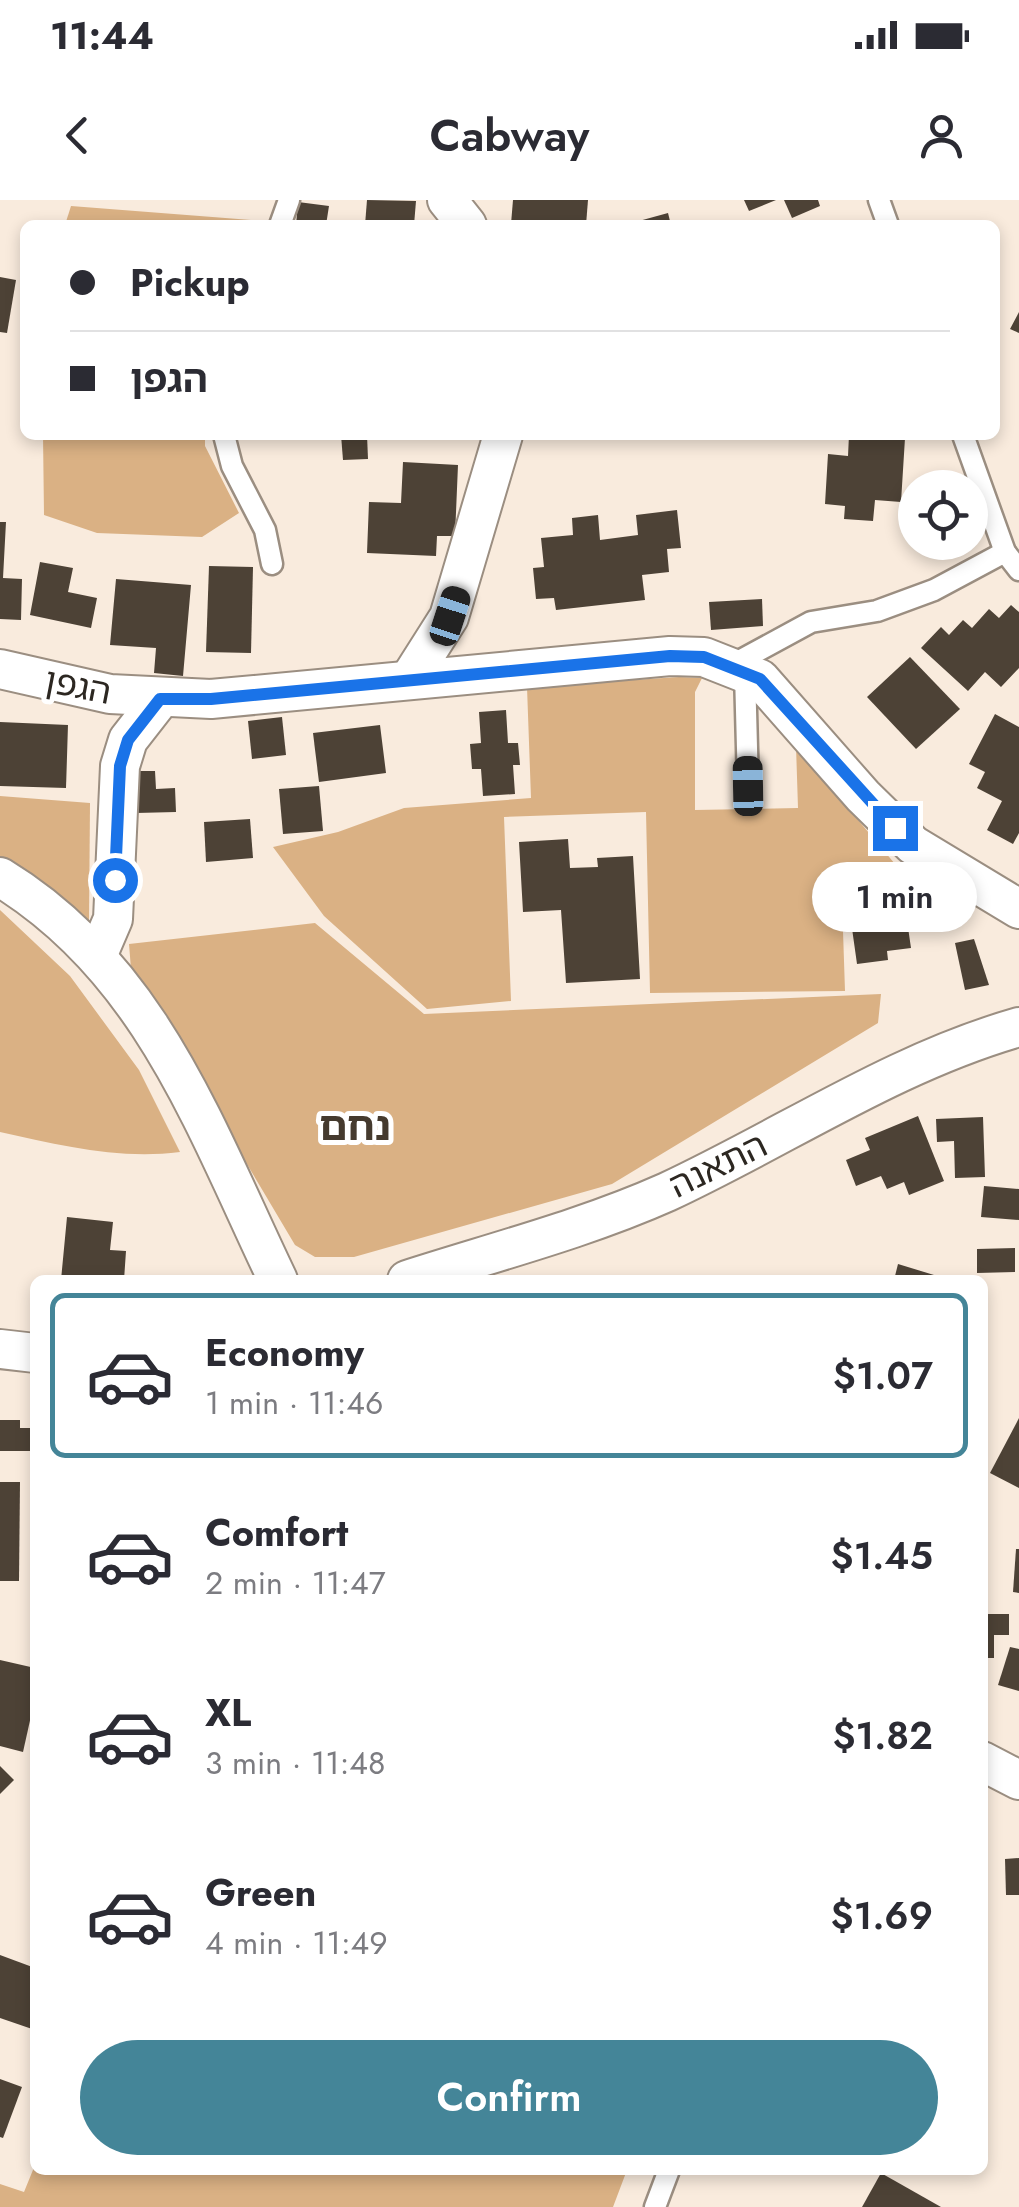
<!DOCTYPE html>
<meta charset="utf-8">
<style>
:root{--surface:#fff;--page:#f2f2f3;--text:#2b2b33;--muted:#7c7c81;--line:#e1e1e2;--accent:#448598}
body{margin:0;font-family:Jost,"Noto Sans Hebrew",sans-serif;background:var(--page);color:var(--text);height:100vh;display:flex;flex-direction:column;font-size:38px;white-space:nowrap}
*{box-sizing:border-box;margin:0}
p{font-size:32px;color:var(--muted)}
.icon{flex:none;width:55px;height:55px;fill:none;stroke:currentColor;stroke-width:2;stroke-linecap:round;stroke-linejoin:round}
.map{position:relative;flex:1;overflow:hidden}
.panel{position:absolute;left:30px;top:1075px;width:958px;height:900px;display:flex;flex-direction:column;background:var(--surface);border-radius:15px;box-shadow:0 5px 15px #0003}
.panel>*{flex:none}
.banner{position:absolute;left:20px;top:20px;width:980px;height:220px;border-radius:15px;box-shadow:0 5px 15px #0003;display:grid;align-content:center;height:220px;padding:0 50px;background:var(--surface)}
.controls{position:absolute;left:898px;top:270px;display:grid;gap:20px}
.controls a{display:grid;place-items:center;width:90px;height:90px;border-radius:50%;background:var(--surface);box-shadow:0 5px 15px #0003;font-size:50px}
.end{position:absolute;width:45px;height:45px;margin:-22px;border:12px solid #1a73e8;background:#fff;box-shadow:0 0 0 5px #fff}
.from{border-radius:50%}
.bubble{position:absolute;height:70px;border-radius:35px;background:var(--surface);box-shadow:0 5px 15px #0003;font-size:32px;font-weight:600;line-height:70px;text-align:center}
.car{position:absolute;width:30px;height:60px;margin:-30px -15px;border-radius:12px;box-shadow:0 0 8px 2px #0007;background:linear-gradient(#222 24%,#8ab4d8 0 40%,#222 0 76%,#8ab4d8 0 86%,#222 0)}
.banner b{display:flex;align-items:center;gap:35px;height:95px;font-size:38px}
.banner b+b{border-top:2px solid var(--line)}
.banner i{width:25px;height:25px;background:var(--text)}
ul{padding:18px 0 0;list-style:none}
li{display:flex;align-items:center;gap:30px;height:165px;margin:0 20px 15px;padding:0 30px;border:5px solid transparent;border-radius:15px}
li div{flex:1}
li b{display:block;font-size:38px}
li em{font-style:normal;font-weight:600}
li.on{border-color:var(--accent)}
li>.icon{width:90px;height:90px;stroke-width:1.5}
.action{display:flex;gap:20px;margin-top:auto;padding:20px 50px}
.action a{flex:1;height:115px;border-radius:60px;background:var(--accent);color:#fff;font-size:40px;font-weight:600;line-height:115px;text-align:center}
.status{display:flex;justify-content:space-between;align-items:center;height:70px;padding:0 50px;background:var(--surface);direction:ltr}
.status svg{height:28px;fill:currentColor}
header{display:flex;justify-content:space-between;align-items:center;height:130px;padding:0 50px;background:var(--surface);font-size:45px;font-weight:600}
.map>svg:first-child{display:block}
</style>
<div class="status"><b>11:44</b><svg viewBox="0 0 49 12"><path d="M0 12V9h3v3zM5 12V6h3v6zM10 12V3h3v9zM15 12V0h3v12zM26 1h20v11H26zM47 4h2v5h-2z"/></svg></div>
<header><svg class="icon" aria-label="back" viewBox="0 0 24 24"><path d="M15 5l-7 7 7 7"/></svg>Cabway<svg class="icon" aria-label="person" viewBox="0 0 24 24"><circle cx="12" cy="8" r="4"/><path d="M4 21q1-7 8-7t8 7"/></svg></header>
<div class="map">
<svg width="1019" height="2007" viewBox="0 0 1019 2007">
<rect width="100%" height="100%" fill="#f9ebdd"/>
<g fill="#dab184">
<polygon points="71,6 251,20 250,25 65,25"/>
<polygon points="43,235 205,235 205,246 239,313 202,337 97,333 44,315"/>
<polygon points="679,477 702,478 695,492 695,610 798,608 796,546 916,689 842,701 845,791 650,793 646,612 504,617 511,801 427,809 324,716 273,647 338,632 404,608 531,598 527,487"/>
<polygon points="0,596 90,603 89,722 0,656"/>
<path d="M0,710L70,776L139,870L180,952C118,960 60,945 0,932Z"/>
<polygon points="315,723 424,814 881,794 878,823 612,984 354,1057 315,1057 295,1045 131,769 129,744"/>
<polygon points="35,1965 35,1970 627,1970 613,2007 0,2007 0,1984 24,1992"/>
</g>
<g fill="#4d4236">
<polygon points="367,0 416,1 414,25 365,25"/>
<polygon points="513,0 588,0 586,25 511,24"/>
<polygon points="744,0 776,0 749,11"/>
<polygon points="784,0 818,0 820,6 792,18"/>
<polygon points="298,2 329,6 326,25 296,25"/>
<polygon points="668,13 671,25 628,25 628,24"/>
<polygon points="0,77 16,80 7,133 0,132"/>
<polygon points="1019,112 1019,133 1010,129"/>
<polygon points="341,235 367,235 368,259 343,260"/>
<polygon points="849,235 905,238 901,302 875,300 873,321 844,319 845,306 825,304 828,254 848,256"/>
<polygon points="403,262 458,265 455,336 437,336 436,356 367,353 369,302 401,303"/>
<polygon points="677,310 681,348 667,349 669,372 642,375 645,400 556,410 554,398 536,399 533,368 544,367 541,338 573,335 572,318 598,315 600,340 638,335 636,315"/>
<polygon points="0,322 6,322 3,378 22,379 21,420 0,419"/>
<polygon points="40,362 73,368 68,392 97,398 91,428 30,415"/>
<polygon points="209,366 253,367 251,453 206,452"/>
<polygon points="116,379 191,385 183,476 154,473 156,448 110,445"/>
<polygon points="762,399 763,426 711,430 709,402"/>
<polygon points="1011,405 1019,412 1019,468 1001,487 985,472 968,491 921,448 941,427 949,435 963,420 972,428 989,409 999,418"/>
<polygon points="910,457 960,509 916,549 867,497"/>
<polygon points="506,510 508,543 518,543 520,565 513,565 515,594 483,596 481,569 472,569 470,544 481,543 479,512"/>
<polygon points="995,514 1019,527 1019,633 1013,644 987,630 1002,601 977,588 985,572 969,564"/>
<polygon points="282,517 286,555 252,559 248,521"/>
<polygon points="0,522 68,525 66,588 0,586"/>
<polygon points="380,525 386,573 319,582 313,533"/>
<polygon points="135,571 155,571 156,589 175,588 176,612 136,613"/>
<polygon points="319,586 323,631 283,634 279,589"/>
<polygon points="250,619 253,658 206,662 204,622"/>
<polygon points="568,639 570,668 598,667 597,658 633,656 640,779 566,783 561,710 523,712 519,642"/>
<polygon points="904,700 911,748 887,751 888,760 857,764 849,707"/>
<polygon points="974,739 989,785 965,790 955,743"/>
<polygon points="918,916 944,981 909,995 904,982 887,989 881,976 856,986 846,960 870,950 865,938"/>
<polygon points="983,917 985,977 955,978 954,941 937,942 936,919"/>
<polygon points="984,986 1019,989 1019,1020 981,1017"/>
<polygon points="67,1017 113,1022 110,1050 126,1051 124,1080 61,1080"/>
<polygon points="1015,1048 1015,1072 977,1073 977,1049"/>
<polygon points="898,1064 934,1075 933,1080 894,1080"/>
<polygon points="1019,1218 1019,1288 990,1273"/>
<polygon points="0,1220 20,1220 20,1228 35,1228 35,1251 0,1251"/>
<polygon points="0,1282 20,1282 19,1381 0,1381"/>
<polygon points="1016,1349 1019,1349 1019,1393 1013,1392"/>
<polygon points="982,1414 1009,1414 1009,1435 994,1435 994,1458 982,1458"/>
<polygon points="1010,1447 1019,1449 1019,1491 998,1485"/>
<polygon points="0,1460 35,1468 35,1498 23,1552 0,1546"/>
<polygon points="0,1566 14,1580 0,1594"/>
<polygon points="1019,1658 1019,1695 1006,1695 1005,1659"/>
<polygon points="0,1755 35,1768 35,1830 0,1818"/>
<polygon points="0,1879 22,1887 3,1938 0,1937"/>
<polygon points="881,1973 941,2007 862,2007"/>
</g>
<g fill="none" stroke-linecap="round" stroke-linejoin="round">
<g stroke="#9b8e81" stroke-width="25">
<g id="service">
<polyline points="879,0 888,25"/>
<polyline points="280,25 289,0"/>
<polyline points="224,235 232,266 265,330 272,364"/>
<polyline points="963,235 1005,352 1019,370"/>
<polyline points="730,466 811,422 877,411 934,390 1005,352"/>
<polyline points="745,472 748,586"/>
<polyline points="655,2007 669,1970"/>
</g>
</g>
<g stroke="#9b8e81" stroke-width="42">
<g id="minor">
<polyline points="447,0 467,25"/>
<polyline points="0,469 110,494 211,499 670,456 704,457 760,479 863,596 913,645 1019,709"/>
<polyline points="409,480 449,417 503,235"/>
<path d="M0,677C151,769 205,928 278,1080"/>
<polyline points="98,754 113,719 120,566 128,540 160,499"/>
<path d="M407,1080C494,1052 584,1029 667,992C785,937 893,863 1019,827"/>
<polyline points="0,1149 35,1153"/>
<polyline points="982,1561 1019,1580"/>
</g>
</g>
<use href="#service" stroke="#fff" stroke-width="20"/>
<use href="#minor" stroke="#fff" stroke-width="38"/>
</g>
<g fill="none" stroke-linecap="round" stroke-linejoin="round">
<polyline stroke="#1a73e8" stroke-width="12" points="115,680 120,566 128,540 160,499 211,499 670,456 704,457 760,479 895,628"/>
</g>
<g text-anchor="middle" stroke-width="10" stroke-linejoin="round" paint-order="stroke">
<g font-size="35" fill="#2c2721" stroke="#fff">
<text transform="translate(78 486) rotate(11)" y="12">הגפן</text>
<text transform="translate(718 965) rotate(-26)" y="12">התאנה</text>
</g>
<g font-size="40" font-weight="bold" fill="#453a2e" stroke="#fff">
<text x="355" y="940">נחם</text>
</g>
</g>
</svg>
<div class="controls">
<a><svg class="icon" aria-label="locate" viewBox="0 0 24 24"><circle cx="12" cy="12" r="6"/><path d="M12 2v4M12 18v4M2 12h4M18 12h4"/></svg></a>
</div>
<i class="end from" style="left:115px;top:680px"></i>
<i class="end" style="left:895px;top:628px"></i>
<div class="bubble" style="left:812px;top:662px;width:165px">1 min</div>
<i class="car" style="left:450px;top:416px;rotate:18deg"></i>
<i class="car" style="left:748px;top:586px;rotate:359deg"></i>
<div class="banner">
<b><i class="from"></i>Pickup</b>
<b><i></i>הגפן</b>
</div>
<section class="panel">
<ul>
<li class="on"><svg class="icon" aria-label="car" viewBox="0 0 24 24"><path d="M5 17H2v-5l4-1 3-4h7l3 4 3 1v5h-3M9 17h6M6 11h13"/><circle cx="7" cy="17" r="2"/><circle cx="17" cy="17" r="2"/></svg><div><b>Economy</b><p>1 min · 11:46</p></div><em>$1.07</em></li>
<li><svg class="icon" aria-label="car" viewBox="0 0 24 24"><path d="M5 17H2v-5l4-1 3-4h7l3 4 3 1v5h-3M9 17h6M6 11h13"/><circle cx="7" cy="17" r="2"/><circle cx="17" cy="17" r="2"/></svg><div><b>Comfort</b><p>2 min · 11:47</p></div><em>$1.45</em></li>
<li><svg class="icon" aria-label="car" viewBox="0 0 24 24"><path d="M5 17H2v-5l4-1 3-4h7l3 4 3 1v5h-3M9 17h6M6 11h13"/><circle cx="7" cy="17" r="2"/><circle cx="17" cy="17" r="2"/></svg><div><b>XL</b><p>3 min · 11:48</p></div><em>$1.82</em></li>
<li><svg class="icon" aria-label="car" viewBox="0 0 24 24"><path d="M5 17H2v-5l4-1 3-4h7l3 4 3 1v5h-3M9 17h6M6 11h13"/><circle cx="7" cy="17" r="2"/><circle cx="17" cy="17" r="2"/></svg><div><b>Green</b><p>4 min · 11:49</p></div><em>$1.69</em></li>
</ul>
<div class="action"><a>Confirm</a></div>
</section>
</div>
